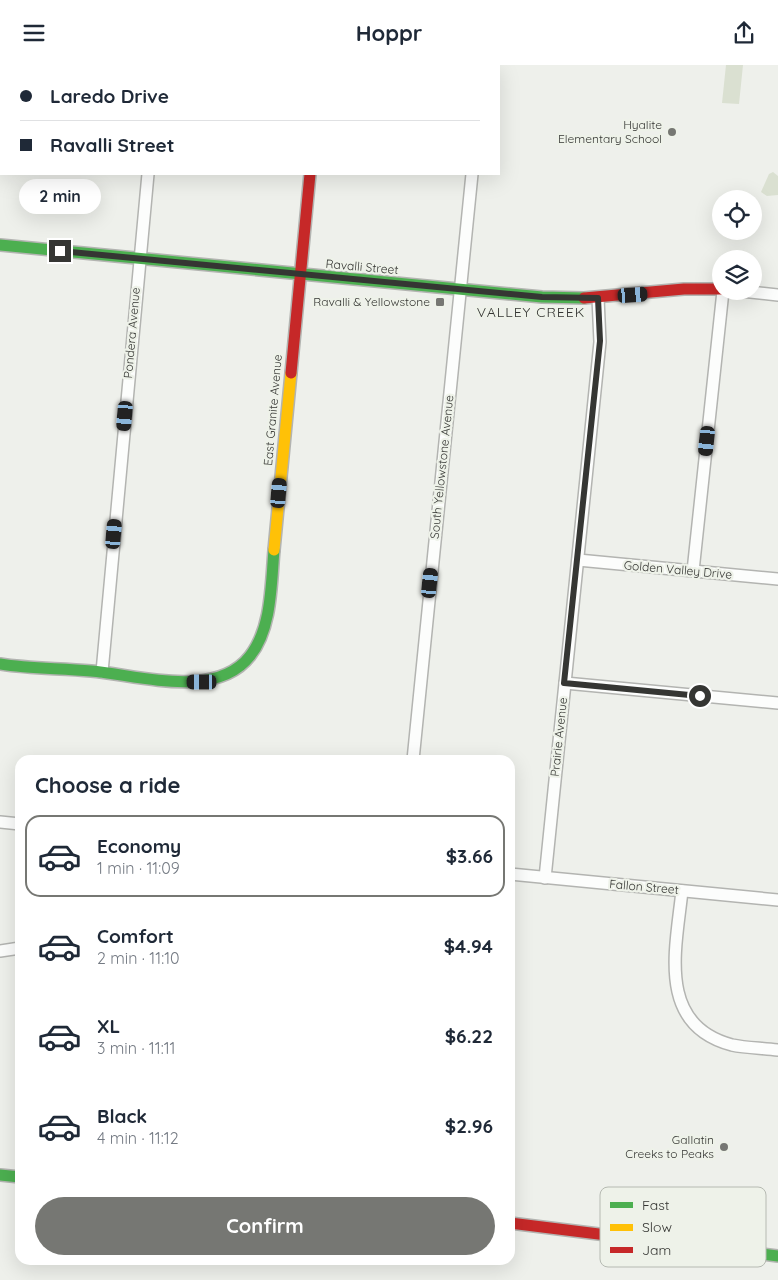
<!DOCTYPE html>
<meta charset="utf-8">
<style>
:root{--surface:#fff;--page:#f2f2f3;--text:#1f2937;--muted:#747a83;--line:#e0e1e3;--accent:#767773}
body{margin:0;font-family:Quicksand,sans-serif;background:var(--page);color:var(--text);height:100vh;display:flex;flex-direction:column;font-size:19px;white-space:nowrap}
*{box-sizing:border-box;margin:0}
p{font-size:16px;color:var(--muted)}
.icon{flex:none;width:28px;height:28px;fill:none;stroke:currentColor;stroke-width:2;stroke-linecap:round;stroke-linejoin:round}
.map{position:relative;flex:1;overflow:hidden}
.panel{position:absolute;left:15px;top:690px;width:500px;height:510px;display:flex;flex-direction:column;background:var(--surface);border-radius:15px;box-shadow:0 5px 20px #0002}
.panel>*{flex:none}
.guide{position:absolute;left:0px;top:0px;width:500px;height:110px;box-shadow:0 5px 20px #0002;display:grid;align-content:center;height:110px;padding:0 20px;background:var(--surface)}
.controls{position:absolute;left:712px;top:125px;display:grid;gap:10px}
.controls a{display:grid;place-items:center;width:50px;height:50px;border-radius:50%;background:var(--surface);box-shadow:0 5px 20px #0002;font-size:25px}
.end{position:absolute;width:22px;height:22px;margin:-11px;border:6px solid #353633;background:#fff;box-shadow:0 0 0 2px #fff}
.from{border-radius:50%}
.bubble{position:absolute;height:35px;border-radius:18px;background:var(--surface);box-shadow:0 5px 20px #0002;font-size:16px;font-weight:700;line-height:35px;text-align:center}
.car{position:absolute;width:15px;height:30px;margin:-15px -8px;border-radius:6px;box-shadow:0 0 4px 1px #0007;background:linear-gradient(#222 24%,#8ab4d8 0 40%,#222 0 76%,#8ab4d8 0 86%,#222 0)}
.guide b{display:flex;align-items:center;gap:18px;height:48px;font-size:19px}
.guide b+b{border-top:1px solid var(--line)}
.guide i{width:12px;height:12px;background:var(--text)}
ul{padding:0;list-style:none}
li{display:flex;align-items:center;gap:15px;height:82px;margin:0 10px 8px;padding:0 10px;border:2px solid transparent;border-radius:15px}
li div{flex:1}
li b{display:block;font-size:19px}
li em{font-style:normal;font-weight:700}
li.selected{border-color:var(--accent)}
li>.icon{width:45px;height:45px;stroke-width:1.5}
h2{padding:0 20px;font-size:22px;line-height:60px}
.action{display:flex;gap:10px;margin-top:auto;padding:10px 20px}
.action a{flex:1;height:58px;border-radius:30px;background:var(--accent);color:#fff;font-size:20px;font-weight:700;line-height:58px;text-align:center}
header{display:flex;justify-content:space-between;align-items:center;height:65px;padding:0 20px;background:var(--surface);font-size:22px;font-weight:700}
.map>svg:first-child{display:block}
</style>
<header><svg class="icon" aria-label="menu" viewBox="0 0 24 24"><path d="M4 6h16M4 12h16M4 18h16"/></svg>Hoppr<svg class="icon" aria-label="share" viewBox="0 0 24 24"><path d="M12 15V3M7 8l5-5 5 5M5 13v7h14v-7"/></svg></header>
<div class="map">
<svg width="778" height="1215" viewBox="0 0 778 1215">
<rect width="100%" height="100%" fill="#eef0eb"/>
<g fill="#dae0d1">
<polygon points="726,0 743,0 739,39 722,38"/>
<polygon points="773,107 778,111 778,130 767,131 761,127 769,109"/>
</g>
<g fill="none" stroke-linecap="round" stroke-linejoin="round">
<g stroke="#b3b4b1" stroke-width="14">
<g id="street">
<polyline points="9,0 9,1"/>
<polyline points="160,1 160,0"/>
<polyline points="320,1 321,0"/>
<polyline points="483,1 483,0"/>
<polyline points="0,100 1,97"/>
<polyline points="741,226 778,230"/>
<polyline points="578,495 778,514"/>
<polyline points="693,506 723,226"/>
<polyline points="102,607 148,109"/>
<polyline points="565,618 778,638"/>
<polyline points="413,695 472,109"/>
<polyline points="0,757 20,759"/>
<polyline points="510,809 778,835"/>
<polyline points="545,813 600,277 598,233"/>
<path d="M682,826C676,883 656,960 732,980C746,983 763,983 778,985"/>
<polyline points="0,886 20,883"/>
</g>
</g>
<g stroke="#b3b4b1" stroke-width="14">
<g id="fast">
<polyline points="0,180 542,232 584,233"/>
<path d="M0,599C30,604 60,603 91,606C138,610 216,635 250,591C272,563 271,519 274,485"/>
<polyline points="0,1110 20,1112"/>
<polyline points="647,1175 778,1191"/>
</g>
</g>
<g stroke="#b3b4b1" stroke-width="14">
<polyline id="slow" points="274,485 291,308"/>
</g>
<g stroke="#b3b4b1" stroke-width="14">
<g id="jam">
<polyline points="584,233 684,224 721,224"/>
<polyline points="291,308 310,109"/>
<polyline points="510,1158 647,1175"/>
</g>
</g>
<use href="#street" stroke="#fcfdfc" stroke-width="11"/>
<use href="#fast" stroke="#4caf50" stroke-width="11"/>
<use href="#slow" stroke="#ffc107" stroke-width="11"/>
<use href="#jam" stroke="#c62828" stroke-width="11"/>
</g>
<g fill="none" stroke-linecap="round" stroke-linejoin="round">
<polyline stroke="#353633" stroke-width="6" points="60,186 542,232 598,233 600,276 564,618 700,631"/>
</g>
<g fill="#767773" stroke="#eef2e9" stroke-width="2">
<circle cx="672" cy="67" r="5"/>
<rect x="435" y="232" width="10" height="10" rx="2.5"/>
<circle cx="724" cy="1082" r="5"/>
</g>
<g text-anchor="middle" stroke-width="4.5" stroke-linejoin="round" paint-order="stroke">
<g font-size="12" fill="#353633" stroke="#eef2e9" text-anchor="end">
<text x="662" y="64">Hyalite<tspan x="662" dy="14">Elementary School</tspan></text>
<text x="430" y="241">Ravalli &amp; Yellowstone</text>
<text x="714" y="1079">Gallatin<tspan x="714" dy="14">Creeks to Peaks</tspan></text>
</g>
<g font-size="12" fill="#353633" stroke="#eef2e9">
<text transform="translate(362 202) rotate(5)" y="4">Ravalli Street</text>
<text transform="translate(132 268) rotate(-85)" y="4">Pondera Avenue</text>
<text transform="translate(273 345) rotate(-85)" y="4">East Granite Avenue</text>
<text transform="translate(442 402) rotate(-84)" y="4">South Yellowstone Avenue</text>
<text transform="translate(678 505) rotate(5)" y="4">Golden Valley Drive</text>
<text transform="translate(559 672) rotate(-84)" y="4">Prairie Avenue</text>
<text transform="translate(644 822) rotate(5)" y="4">Fallon Street</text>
</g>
<g font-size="14" letter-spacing="1" fill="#353633" stroke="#eef2e9">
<text x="531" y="252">VALLEY CREEK</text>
</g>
</g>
<rect x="600" y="1122" width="166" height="80" rx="8" fill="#eef2e9" stroke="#b6bab2" stroke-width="1"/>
<rect x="610" y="1137" width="23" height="6" fill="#4caf50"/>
<rect x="610" y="1159" width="23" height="7" fill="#ffc107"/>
<rect x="610" y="1182" width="23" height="6" fill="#c62828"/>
<g font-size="14" fill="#353633">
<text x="642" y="1145">Fast</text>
<text x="642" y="1167">Slow</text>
<text x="642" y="1190">Jam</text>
</g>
</svg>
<div class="controls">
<a><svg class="icon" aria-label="locate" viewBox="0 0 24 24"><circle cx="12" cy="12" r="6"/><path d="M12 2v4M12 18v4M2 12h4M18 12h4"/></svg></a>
<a><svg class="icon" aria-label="layers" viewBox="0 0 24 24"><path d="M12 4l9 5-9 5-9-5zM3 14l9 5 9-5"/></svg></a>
</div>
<i class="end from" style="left:700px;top:631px"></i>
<i class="end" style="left:60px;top:186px"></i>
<div class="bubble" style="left:19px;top:114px;width:82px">2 min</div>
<i class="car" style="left:633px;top:230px;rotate:86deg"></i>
<i class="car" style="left:125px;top:351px;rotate:185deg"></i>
<i class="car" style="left:707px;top:376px;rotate:186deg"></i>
<i class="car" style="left:279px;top:428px;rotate:5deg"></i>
<i class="car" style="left:114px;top:469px;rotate:5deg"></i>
<i class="car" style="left:430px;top:518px;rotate:6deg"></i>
<i class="car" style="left:202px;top:617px;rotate:270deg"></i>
<div class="guide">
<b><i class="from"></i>Laredo Drive</b>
<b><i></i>Ravalli Street</b>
</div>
<section class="panel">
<h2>Choose a ride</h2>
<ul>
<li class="selected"><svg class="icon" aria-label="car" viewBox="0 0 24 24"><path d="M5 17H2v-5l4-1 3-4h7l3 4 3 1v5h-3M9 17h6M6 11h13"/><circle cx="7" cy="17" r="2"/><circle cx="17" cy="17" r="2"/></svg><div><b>Economy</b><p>1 min · 11:09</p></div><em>$3.66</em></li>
<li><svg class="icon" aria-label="car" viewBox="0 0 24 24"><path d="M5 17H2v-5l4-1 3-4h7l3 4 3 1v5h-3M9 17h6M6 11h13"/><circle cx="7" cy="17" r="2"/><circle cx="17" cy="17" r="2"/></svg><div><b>Comfort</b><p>2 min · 11:10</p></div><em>$4.94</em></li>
<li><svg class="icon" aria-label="car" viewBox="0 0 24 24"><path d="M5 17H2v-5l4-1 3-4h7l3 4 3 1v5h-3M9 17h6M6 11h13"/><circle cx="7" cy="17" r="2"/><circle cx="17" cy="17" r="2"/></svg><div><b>XL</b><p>3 min · 11:11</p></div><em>$6.22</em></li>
<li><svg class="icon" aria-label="car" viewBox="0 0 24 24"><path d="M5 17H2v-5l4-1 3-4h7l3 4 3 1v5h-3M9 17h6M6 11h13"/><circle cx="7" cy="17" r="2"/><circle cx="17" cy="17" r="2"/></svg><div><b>Black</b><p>4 min · 11:12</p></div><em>$2.96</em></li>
</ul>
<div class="action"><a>Confirm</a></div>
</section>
</div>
